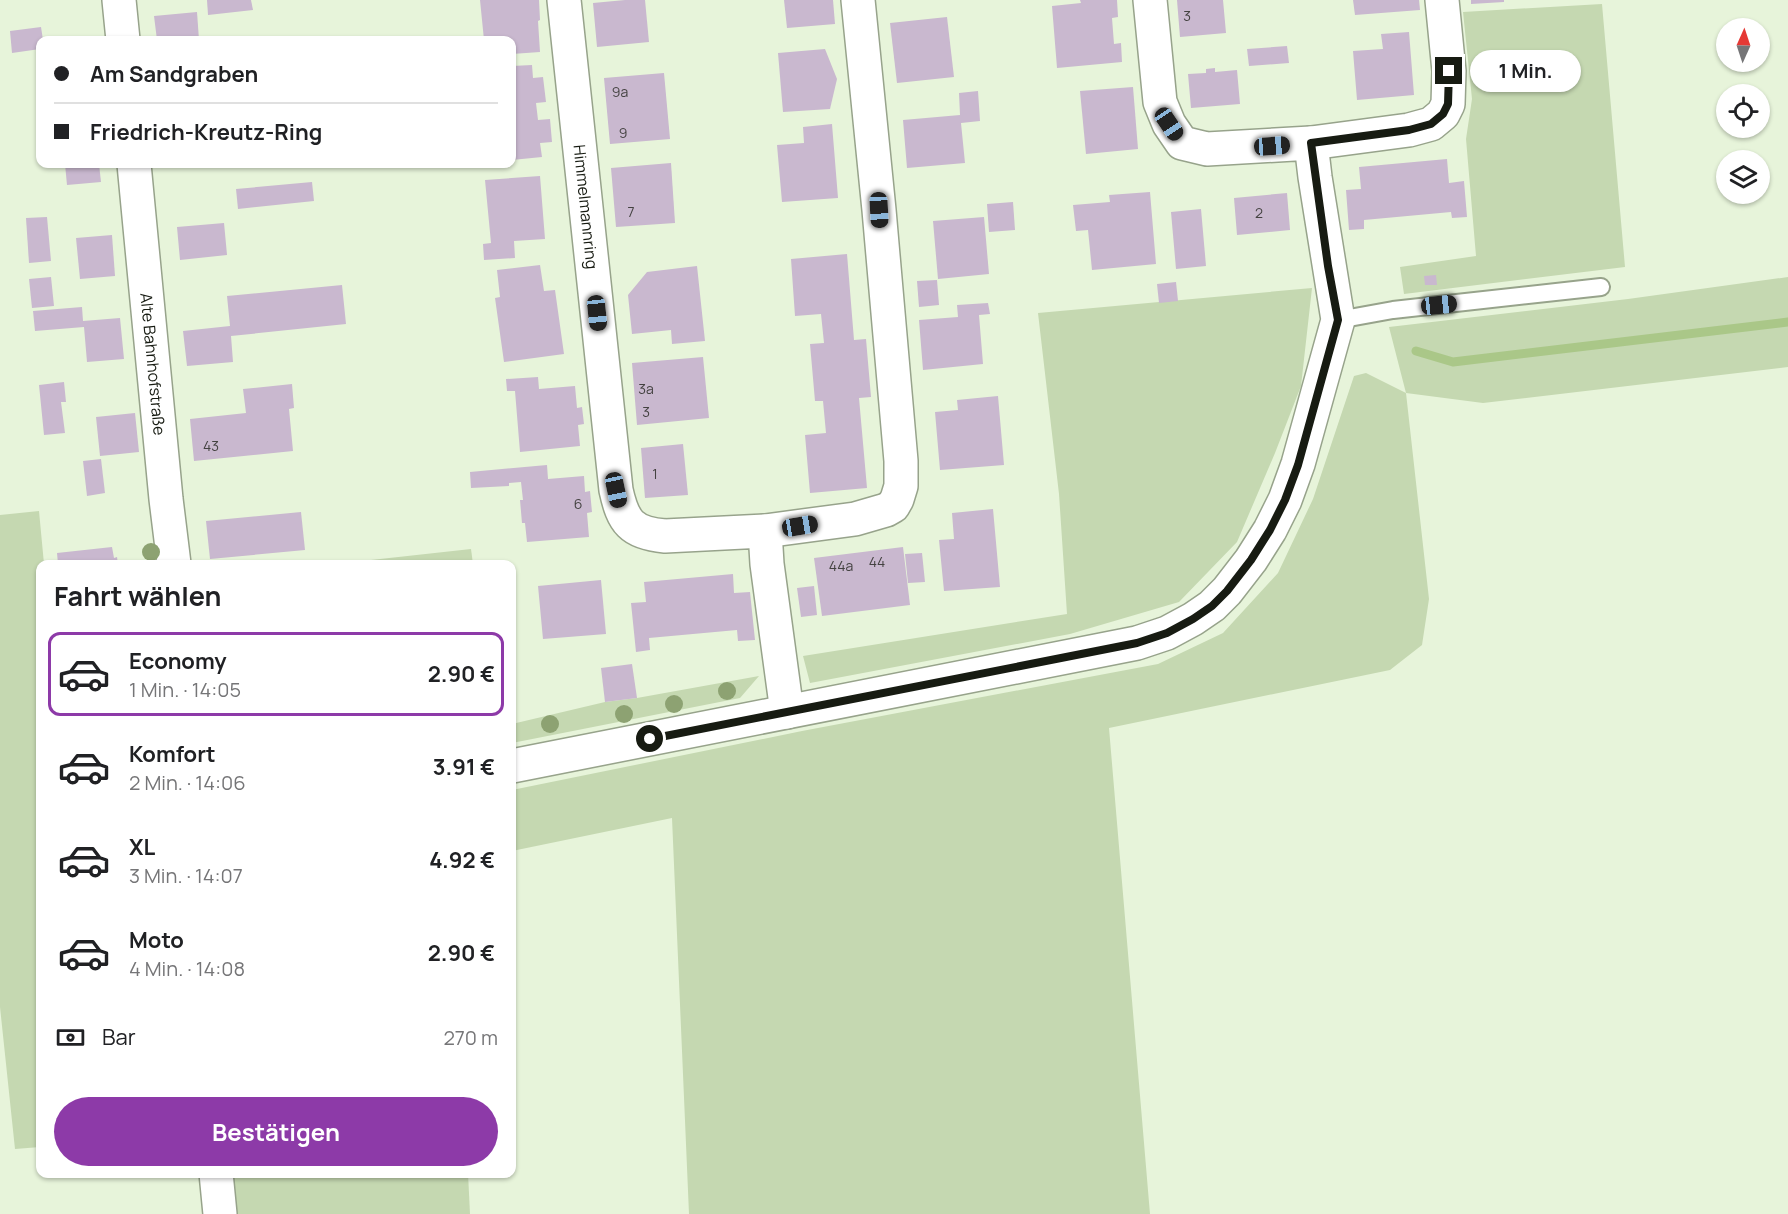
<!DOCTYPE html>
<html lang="de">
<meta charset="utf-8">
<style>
:root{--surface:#fff;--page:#f6f6f6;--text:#202124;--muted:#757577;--line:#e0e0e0;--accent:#8d3aa8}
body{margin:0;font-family:Manrope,sans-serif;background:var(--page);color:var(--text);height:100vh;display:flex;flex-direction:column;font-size:22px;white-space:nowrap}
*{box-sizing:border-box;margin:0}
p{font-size:20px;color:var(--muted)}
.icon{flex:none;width:33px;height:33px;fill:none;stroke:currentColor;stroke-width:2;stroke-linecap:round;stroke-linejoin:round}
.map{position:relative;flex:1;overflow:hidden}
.side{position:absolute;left:36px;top:560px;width:480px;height:618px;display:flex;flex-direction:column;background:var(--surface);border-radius:12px;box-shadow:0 2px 4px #0004}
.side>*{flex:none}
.top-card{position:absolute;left:36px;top:36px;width:480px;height:132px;border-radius:12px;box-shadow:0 2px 4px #0004;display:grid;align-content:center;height:132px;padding:0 18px;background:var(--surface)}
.needle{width:39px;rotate:3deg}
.tools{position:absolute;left:1716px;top:18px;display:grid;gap:12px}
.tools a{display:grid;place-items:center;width:54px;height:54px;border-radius:50%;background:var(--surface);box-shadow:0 2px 4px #0004;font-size:30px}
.end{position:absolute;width:27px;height:27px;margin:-14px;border:8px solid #171b12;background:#fff;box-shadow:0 0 0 3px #fff}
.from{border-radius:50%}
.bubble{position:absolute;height:42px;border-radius:21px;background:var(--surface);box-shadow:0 2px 4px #0004;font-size:20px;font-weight:700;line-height:42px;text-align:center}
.car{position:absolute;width:18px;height:36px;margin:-18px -9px;border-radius:8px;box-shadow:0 0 4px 2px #0007;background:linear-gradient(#222 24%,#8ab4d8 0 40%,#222 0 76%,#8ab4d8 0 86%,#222 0)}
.top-card b{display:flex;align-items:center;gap:21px;height:57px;font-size:22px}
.top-card b+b{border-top:2px solid var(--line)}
.top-card i{width:15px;height:15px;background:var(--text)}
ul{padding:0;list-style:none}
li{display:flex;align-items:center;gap:18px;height:84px;margin:0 12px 9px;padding:0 6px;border:3px solid transparent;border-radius:12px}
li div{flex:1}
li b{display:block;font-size:22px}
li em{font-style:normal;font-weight:700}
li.current{border-color:var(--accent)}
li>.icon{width:54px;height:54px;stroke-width:1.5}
h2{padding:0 18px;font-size:27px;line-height:72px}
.pay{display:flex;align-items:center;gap:15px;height:66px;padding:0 18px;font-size:22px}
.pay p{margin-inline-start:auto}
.action{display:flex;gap:12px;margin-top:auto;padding:12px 18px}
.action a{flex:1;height:69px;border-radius:36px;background:var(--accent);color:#fff;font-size:24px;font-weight:700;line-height:69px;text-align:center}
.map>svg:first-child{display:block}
</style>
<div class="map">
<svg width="1788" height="1214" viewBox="0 0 1788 1214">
<rect width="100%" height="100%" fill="#e7f4da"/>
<g fill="#c5d8b1">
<polygon points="1602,4 1625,267 1404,294 1400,267 1476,256 1466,139 1472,99 1463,12"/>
<polygon points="1788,277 1788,367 1483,403 1406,393 1429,599 1422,645 1390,670 1109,728 1150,1214 689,1214 672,818 512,851 512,790 802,731 1158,664 1223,633 1278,573 1313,499 1354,376 1366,373 1406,393 1389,327 1628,299"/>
<polygon points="1312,288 1301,386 1275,453 1237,542 1179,602 1070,634 810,683 803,656 1067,614 1059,494 1038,313"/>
<polygon points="39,511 44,564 40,564 40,1147 15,1149 0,1007 0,515"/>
<polygon points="471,549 473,564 359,564 362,561"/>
<polygon points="759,676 740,698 512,743 512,724 605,702 637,698"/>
<polygon points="217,1173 468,1173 470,1214 220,1214"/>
</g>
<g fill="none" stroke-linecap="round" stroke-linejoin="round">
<polyline stroke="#aac788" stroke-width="9" points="1416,351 1453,362 1788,322"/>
</g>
<g fill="#c9b8cf">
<polygon points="207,0 251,0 253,10 208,15"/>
<polygon points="480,0 539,0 540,20 538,21 540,52 512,54 512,40 484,40"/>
<polygon points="625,0 645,0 649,42 597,47 593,3"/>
<polygon points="784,0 833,0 835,24 787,28"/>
<polygon points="1080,0 1117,0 1118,17 1112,18 1114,44 1121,43 1122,62 1057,68 1052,6 1081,3"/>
<polygon points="1177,0 1223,0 1226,33 1180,37"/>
<polygon points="1353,0 1419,0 1420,10 1355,15"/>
<polygon points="1471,0 1504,0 1504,2 1471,4"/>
<polygon points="197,12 199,40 157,40 154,16"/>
<polygon points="947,17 954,77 897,83 890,23"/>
<polygon points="41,27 43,40 40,40 40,49 12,53 10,31"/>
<polygon points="1409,32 1414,95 1357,100 1353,51 1383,49 1381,34"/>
<polygon points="1287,46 1289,63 1249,66 1247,49"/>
<polygon points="825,49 837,79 830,109 783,112 778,53"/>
<polygon points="532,65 533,78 543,77 546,102 536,103 538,120 550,119 552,142 540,143 542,157 512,160 512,66"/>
<polygon points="1215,68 1215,72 1237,70 1240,104 1191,108 1188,74 1206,73 1206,69"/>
<polygon points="664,73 670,139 610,144 604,78"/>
<polygon points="1133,87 1138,149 1086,154 1080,91"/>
<polygon points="978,91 980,121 961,123 965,163 907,168 903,120 960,115 959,93"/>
<polygon points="832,124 838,198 782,202 777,145 804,143 803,127"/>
<polygon points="1447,159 1449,183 1464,181 1467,217 1452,218 1451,212 1364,220 1364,229 1349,230 1346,190 1361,189 1359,167"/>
<polygon points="671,163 675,223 616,227 611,168"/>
<polygon points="65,164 99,164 101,182 67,185"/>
<polygon points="540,176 545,239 514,241 515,258 484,260 483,244 491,243 485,180"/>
<polygon points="312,182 314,201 238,209 236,189"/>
<polygon points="1150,192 1156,264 1092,270 1088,230 1076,231 1073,205 1110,202 1109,195"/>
<polygon points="1287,193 1290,230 1237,235 1234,198"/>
<polygon points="1013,202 1015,230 989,232 987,204"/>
<polygon points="1201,209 1206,266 1176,269 1171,212"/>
<polygon points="47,217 51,261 29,263 26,218"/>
<polygon points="984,217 989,274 938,279 933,221"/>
<polygon points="224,223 227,255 180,260 177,227"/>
<polygon points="112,235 115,276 80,279 76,238"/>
<polygon points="847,254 854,340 866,339 871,397 859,398 867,488 810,493 805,435 826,433 823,401 815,401 810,344 824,343 821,314 795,316 791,259"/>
<polygon points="540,265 544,291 555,290 564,354 504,362 495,298 500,297 497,270"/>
<polygon points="697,266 705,341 672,344 671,330 632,334 628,295 647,272"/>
<polygon points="1436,275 1437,285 1425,285 1424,276"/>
<polygon points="51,277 54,306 32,308 29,279"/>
<polygon points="937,280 939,305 919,307 917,281"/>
<polygon points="1176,282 1178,301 1159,303 1157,284"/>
<polygon points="342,285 346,324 231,336 233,362 187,366 183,331 230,326 227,296"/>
<polygon points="988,303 990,314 979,315 983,364 923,370 919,320 958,317 957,305"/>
<polygon points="82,307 83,321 120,318 124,359 87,362 84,327 35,331 33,311"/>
<polygon points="703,357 709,418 637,425 632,363"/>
<polygon points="538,377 539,389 575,386 577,408 582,407 584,424 578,425 580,446 520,452 515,391 507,391 506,379"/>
<polygon points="64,382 66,402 61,402 65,433 44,435 39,385"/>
<polygon points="292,384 294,408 289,409 293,451 194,461 190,419 246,413 243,389"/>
<polygon points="998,396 1004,465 940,470 935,412 958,410 957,400"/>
<polygon points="135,413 139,452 100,456 96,417"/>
<polygon points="683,444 688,495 645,498 641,448"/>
<polygon points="101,459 105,493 87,496 83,461"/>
<polygon points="547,465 548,479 584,476 585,492 590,491 592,512 587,513 589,537 527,542 525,523 522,523 520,500 523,500 521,482 509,483 509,486 471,488 470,472"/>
<polygon points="993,509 1000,587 944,591 939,540 954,539 952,513"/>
<polygon points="301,512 305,550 210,559 206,521"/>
<polygon points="112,547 114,558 117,557 118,564 58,564 57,553"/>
<polygon points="903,547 910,605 822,616 814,558"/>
<polygon points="922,553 925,582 908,583 905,554"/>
<polygon points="733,574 734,593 750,592 755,640 738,641 737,630 649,638 650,650 636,652 631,603 646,602 644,582"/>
<polygon points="601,580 606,634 543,639 538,586"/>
<polygon points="814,586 817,615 801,617 797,588"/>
<polygon points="632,664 637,698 605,702 601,668"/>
</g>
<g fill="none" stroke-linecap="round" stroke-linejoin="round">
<g stroke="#97a38b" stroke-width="20">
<polyline id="service" points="1338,320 1393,310 1601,287"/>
</g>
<g stroke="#97a38b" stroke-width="36">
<g id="minor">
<polyline points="119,0 123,40"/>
<path id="s1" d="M564,0L616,490C623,522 631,533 665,536L765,531L767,564L787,712"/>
<polyline points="1311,143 1409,130 1431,124 1443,114 1448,104 1449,71 1442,0"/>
<path id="s2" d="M134,164L166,499L174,564"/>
<polyline points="765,531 855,519 886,510 893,506 897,499 901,486 901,461 879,210 858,0"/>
<polyline points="512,766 1137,643 1167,633 1193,619 1212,606 1227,591 1251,560 1270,530 1285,500 1298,464 1338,320 1315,177 1311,143 1207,149 1182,143 1169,124 1160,102 1150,0"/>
<polyline points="216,1173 220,1214"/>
</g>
</g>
<use href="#service" stroke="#fff" stroke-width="16"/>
<use href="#minor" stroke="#fff" stroke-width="33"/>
</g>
<g fill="#8da272">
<circle cx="151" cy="552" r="9"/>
<circle cx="727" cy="691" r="9"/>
<circle cx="674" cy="704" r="9"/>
<circle cx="624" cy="714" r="9"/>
<circle cx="550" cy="724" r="9"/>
</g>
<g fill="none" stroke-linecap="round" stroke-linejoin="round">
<polyline stroke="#171b12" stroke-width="8" points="650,739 1137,643 1167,633 1193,619 1212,606 1227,591 1251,560 1270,530 1285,500 1298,465 1338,320 1328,266 1311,143 1409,130 1431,124 1443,114 1448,104 1449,71"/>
</g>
<g text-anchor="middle" stroke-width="4.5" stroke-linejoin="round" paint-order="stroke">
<g font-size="14" fill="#444241">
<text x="1187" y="21">3</text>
<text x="620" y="97">9a</text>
<text x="623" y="138">9</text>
<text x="631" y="217">7</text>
<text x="1259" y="218">2</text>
<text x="646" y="394">3a</text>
<text x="646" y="417">3</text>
<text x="211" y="451">43</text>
<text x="655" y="479">1</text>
<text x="578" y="509">6</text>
<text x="877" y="567">44</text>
<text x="841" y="571">44a</text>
</g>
<g font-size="16" fill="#171b12" stroke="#e7f4da">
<text dy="6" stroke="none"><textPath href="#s1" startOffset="208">Himmelmannring</textPath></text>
<text dy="6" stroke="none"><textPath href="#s2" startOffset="201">Alte Bahnhofstraße</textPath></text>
</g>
</g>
</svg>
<div class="tools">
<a><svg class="needle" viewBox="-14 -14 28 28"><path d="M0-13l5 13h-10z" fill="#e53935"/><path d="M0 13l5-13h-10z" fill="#757577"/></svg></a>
<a><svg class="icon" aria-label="locate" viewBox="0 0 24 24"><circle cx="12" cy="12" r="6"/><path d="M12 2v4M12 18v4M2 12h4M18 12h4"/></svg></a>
<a><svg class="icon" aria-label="layers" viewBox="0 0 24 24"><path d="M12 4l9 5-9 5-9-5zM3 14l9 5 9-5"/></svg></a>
</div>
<i class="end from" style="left:650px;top:739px"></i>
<i class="end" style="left:1449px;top:71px"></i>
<div class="bubble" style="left:1470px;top:50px;width:111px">1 Min.</div>
<i class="car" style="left:1169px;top:124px;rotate:146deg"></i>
<i class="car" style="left:1272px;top:146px;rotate:86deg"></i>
<i class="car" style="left:879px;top:210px;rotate:177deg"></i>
<i class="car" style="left:1439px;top:305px;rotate:84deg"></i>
<i class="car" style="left:597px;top:313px;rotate:174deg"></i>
<i class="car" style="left:616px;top:490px;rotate:168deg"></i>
<i class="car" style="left:800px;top:526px;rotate:81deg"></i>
<div class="top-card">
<b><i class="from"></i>Am Sandgraben</b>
<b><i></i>Friedrich-Kreutz-Ring</b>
</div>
<section class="side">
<h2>Fahrt wählen</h2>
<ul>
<li class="current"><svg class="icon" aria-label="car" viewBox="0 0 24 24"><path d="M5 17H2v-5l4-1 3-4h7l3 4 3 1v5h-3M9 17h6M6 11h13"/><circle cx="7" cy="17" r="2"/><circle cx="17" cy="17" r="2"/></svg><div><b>Economy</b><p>1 Min. · 14:05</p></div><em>2.90 €</em></li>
<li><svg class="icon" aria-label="car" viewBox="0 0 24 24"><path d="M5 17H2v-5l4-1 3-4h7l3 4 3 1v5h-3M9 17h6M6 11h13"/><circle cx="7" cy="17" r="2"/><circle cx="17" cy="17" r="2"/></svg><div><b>Komfort</b><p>2 Min. · 14:06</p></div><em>3.91 €</em></li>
<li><svg class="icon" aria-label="car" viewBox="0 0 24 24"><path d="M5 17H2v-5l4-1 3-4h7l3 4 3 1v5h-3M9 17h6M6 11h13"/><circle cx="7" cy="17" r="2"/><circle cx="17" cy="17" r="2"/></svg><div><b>XL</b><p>3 Min. · 14:07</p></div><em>4.92 €</em></li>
<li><svg class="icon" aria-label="car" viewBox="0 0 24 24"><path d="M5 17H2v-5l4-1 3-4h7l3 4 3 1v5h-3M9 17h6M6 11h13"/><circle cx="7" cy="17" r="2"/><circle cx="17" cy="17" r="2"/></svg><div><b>Moto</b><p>4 Min. · 14:08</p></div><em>2.90 €</em></li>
</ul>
<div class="pay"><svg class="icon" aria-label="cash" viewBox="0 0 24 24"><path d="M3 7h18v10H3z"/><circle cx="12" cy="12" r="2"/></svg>Bar<p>270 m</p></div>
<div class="action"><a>Bestätigen</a></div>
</section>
</div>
